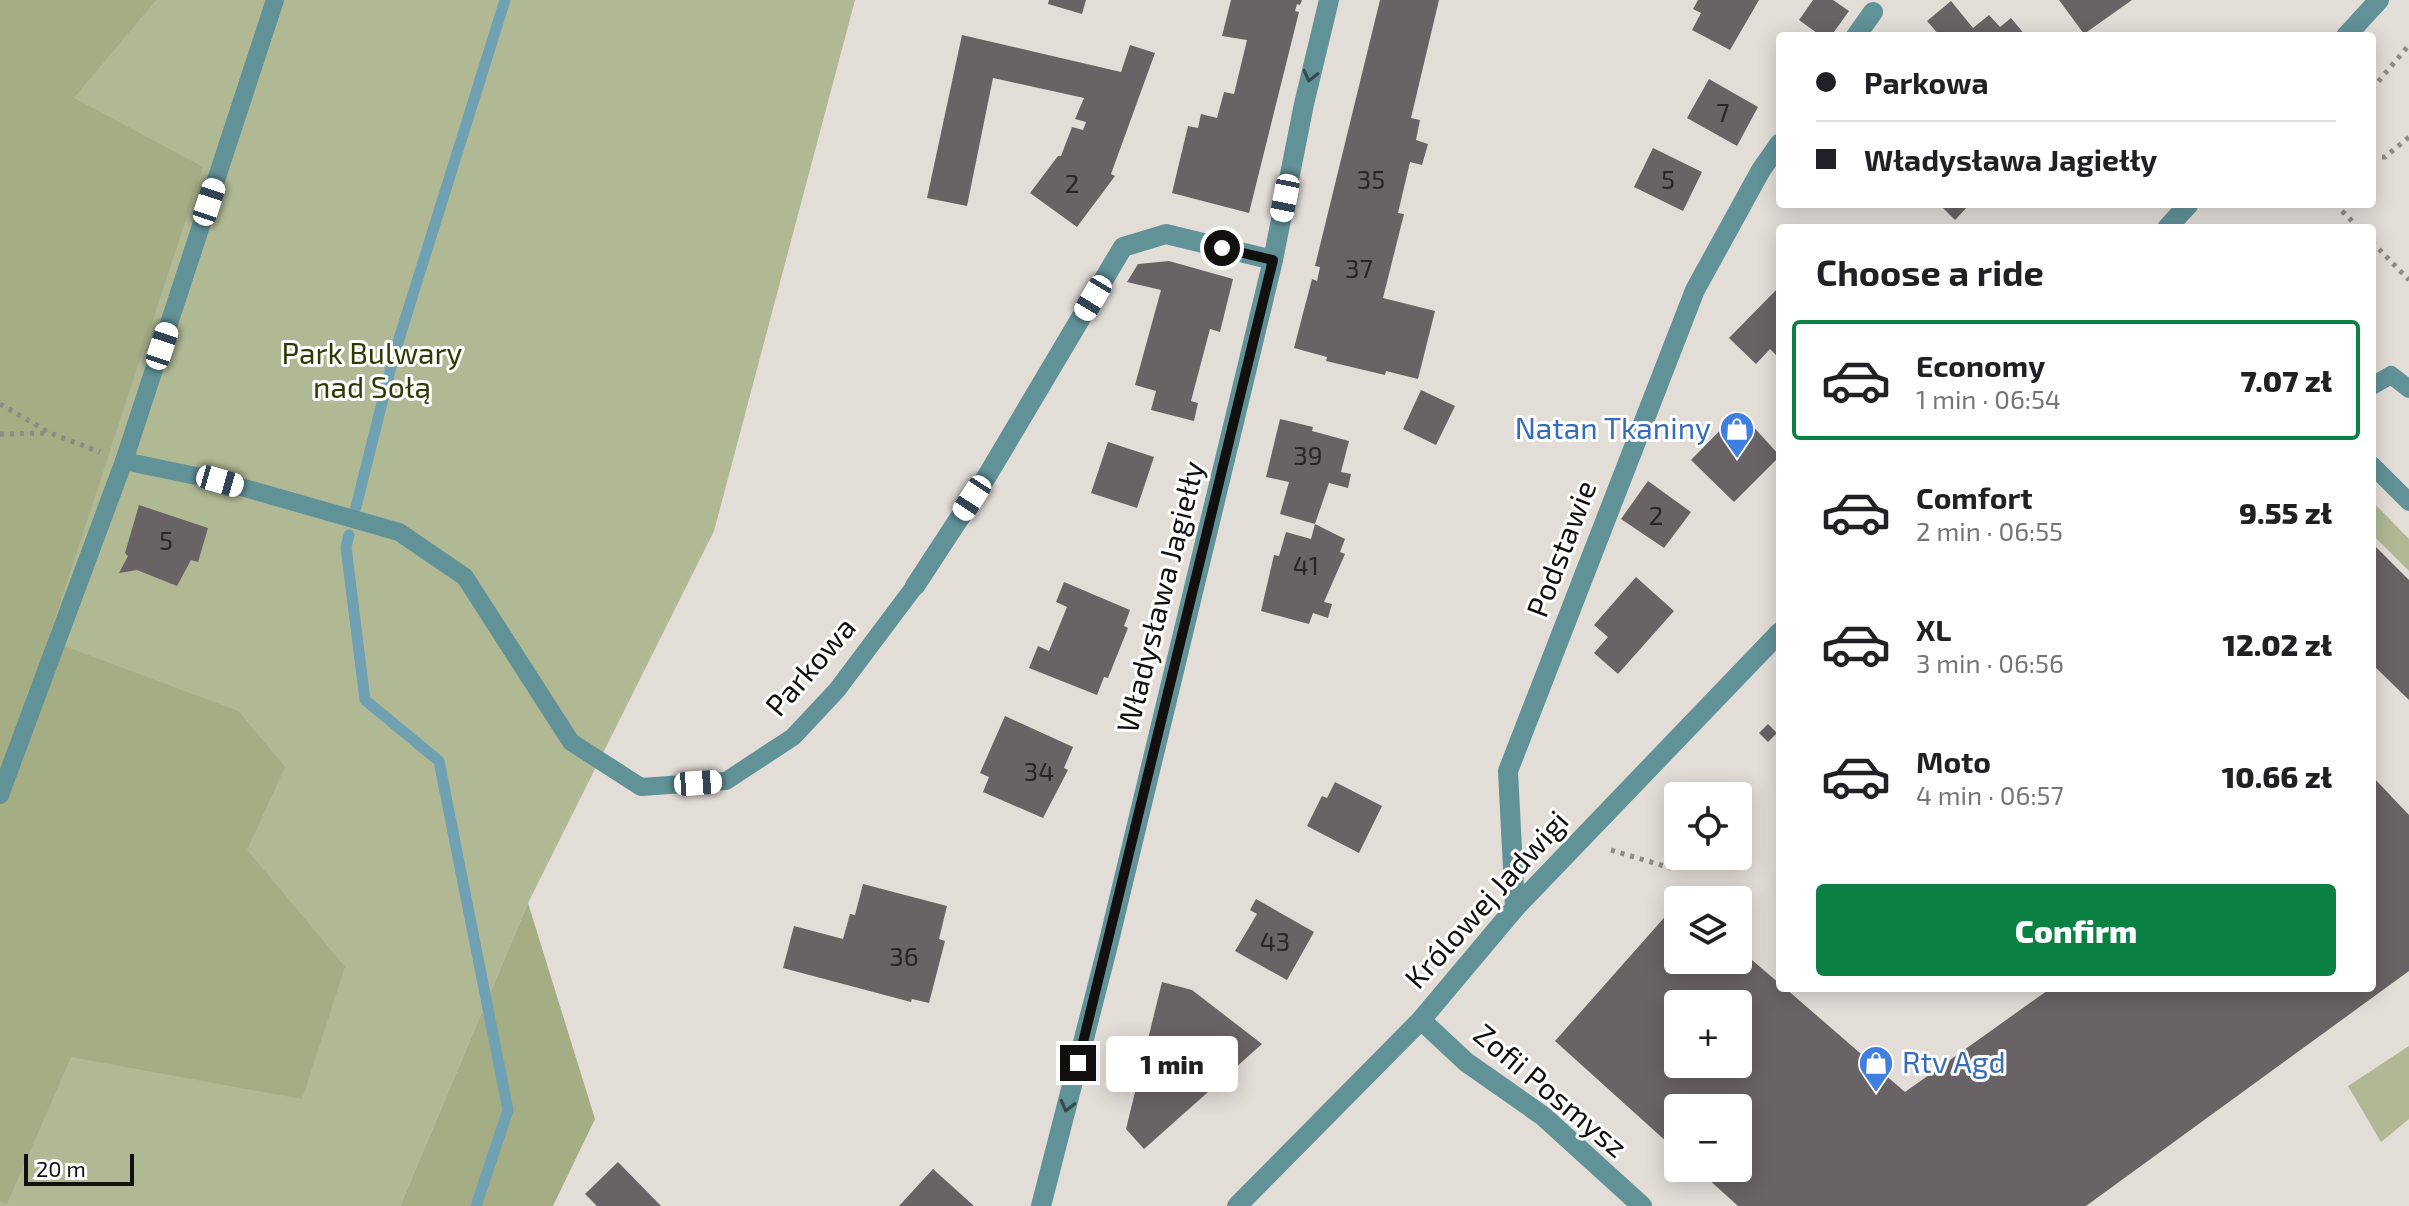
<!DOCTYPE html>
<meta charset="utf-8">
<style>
:root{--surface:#fff;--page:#f2f2f2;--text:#202124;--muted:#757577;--line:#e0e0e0;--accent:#0b8043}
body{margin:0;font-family:"Exo 2",sans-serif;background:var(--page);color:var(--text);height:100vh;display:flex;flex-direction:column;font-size:30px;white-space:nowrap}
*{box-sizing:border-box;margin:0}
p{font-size:26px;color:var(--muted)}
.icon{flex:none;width:44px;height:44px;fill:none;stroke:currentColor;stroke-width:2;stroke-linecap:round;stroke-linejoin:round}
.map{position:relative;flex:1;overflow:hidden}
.panel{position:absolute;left:1776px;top:224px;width:600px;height:768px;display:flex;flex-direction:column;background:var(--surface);border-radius:8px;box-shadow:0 4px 20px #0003}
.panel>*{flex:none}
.hud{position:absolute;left:1776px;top:32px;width:600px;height:176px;border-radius:8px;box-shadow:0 4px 20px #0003;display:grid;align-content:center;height:176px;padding:0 40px;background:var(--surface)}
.buttons{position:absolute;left:1664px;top:782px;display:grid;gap:16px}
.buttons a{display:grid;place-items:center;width:88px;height:88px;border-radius:8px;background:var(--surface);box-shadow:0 4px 20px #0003;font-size:40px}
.scale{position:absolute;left:24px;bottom:20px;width:110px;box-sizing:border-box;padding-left:8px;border:4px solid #12100f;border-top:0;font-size:22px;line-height:28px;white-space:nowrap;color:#12100f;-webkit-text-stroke:6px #fff;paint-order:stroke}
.end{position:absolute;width:36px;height:36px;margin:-18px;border:10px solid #12100f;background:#fff;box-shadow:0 0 0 4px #fff}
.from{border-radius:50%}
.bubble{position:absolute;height:56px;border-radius:8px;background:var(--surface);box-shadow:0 4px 20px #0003;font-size:26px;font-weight:800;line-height:56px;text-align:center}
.car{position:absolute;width:24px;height:48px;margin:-24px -12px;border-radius:10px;box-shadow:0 0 6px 2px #0007;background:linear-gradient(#fff 24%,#345 0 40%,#fff 0 76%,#345 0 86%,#fff 0)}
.hud b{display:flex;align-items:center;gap:28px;height:76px;font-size:30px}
.hud b+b{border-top:2px solid var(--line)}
.hud i{width:20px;height:20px;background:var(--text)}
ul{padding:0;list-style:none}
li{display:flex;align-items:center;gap:24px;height:120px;margin:0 16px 12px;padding:0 24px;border:4px solid transparent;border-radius:8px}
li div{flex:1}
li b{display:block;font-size:30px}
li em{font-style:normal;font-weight:800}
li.active{border-color:var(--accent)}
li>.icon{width:72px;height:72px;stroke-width:1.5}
h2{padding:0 40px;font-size:36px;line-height:96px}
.cta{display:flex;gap:16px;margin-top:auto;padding:16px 40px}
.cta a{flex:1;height:92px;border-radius:8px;background:var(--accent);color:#fff;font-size:32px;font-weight:800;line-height:92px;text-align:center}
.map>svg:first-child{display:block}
</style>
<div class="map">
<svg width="2409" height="1206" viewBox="0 0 2409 1206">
<rect width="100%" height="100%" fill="#e3ddd8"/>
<g fill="#b0b894">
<polygon points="0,0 855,0 714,531 528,903 400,1206 0,1206"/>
<polygon points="2372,501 2409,539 2409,571 2372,534"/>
<polygon points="2409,1046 2409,1119 2381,1142 2348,1086"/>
</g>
<g fill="#a4ad83">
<polygon points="0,0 156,0 74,98 203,167 48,640 238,711 285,767 247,850 345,967 302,1099 71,1057 7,1204 0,1201"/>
<polygon points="528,903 595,1119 553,1206 400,1206"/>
</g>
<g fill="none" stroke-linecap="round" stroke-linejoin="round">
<g stroke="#70a1b3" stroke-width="11">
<polyline points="356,507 394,355 505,0"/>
<polyline points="349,535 346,547 365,700 439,761 508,1110 476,1206"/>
</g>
</g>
<g fill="#6a6366" fill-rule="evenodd">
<polygon points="1049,0 1086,0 1082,14 1048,4"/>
<polygon points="1231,0 1302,0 1300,5 1297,4 1295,11 1299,12 1249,213 1172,193 1188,126 1198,128 1201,114 1217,118 1224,92 1234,94 1247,40 1222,36"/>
<polygon points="1380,0 1439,0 1411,118 1420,120 1416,140 1428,144 1422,165 1410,162 1398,213 1404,214 1383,298 1435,311 1418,379 1386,371 1385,375 1326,361 1327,357 1294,348 1312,279 1317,281 1320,267 1315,266"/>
<polygon points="1698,0 1759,0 1730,50 1692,30 1701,13 1693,9"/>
<polygon points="1813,0 1833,0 1849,11 1831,36 1821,36 1799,20"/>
<polygon points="2059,0 2132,0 2084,34"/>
<polygon points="1951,1 1973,28 1989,15 2000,27 2011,18 2026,36 1940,36 1927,21"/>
<polygon points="962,35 1121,72 1130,45 1155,53 1111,174 1115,176 1077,227 1030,193 1058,156 1061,156 1072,127 1083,130 1086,122 1075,119 1084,98 993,78 967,206 927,198"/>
<polygon points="1709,79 1758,107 1737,146 1687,118"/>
<polygon points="1653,148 1702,172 1683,211 1634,187"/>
<polygon points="1939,204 1970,204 1955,220"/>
<polygon points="1169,261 1233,279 1220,332 1210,329 1191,401 1198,403 1194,421 1151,410 1156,391 1135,385 1161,290 1127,282 1138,264"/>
<polygon points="1780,286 1780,359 1770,349 1756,364 1729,338"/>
<polygon points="1421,390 1455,406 1436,445 1403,429"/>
<polygon points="1739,411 1780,456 1734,502 1691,460"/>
<polygon points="1280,419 1313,427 1312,431 1349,441 1341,472 1351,474 1348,488 1329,483 1315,524 1345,539 1340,552 1345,554 1324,602 1332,604 1328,618 1313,613 1309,624 1261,611 1274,555 1279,556 1286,532 1311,539 1315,524 1280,514 1289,482 1266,477"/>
<polygon points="1108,442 1154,457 1137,508 1091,493"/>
<polygon points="1648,481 1691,512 1664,548 1621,519"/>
<polygon points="139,505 208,528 198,562 191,560 177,586 137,570 119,573 128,556 125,553"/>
<polygon points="2372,543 2409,580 2409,700 2372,664"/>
<polygon points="1636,577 1674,611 1618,674 1594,653 1608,637 1594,625"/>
<polygon points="1064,582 1130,610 1124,626 1128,628 1108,678 1104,677 1097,695 1029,668 1038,646 1049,651 1067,607 1056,602"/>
<polygon points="1005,716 1073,747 1064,768 1068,770 1043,818 983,792 989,777 980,773"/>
<polygon points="1768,724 1777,733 1768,742 1759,733"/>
<path d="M2372,776L2409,815V971L2086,1206H1738L1696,1168H1738V1108H1678V1152L1555,1041L1678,902V960H1738V948L1780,984V988H1785L1905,1092L2051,988H2372ZM1678,1004H1738V1064H1678Z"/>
<polygon points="1335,782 1382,806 1359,853 1307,826 1322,796 1327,798"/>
<polygon points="863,884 947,906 939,939 945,941 929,1003 912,999 911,1002 783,968 794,926 843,939 850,914 855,915"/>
<polygon points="1256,899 1314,932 1287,980 1235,951 1257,914 1250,910"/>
<polygon points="1162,982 1192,990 1262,1044 1144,1149 1126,1129"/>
<polygon points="618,1162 661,1206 597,1206 585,1194"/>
<polygon points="933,1169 974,1206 899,1206"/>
</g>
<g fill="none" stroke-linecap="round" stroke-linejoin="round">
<g stroke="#8f8a87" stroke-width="5" stroke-dasharray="4 6" stroke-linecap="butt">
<polyline points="2372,89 2409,45"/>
<polyline points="2372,157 2385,157 2409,137"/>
<polyline points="2335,204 2359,228"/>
<polyline points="2372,242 2409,280"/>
<polyline points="0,404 50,433 100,452"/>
<polyline points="0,434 47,433"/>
<polyline points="1611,850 1671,868"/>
</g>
<g stroke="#619298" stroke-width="18">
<polyline points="2372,386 2391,375 2409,389"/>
<polyline points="124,461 220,481 399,532 465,577 571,742 641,787 726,781 793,737 837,690 915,586"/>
<polyline points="2372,465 2409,502"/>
<polyline points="0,795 124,461 275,0"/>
</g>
<g stroke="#619298" stroke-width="20">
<polyline points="1856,36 1873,12"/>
<polyline points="915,586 987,476 1123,247 1166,234 1273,260"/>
<polyline points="1515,908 1508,771 1695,290 1761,170 1780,143"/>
<polyline points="1421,1020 1466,1062 1543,1116 1642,1206"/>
<polyline points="1041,1206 1107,949 1273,260 1304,104 1329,0"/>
</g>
<g stroke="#619298" stroke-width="20">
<polyline points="2346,36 2379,0"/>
<polyline points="2167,228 2189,204"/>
<polyline points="1237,1206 1421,1020 1515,908 1780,632"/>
</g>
</g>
<defs><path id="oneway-chevron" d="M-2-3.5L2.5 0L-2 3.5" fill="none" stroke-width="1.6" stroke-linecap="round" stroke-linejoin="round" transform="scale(2)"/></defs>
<g stroke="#364a4d">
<use href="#oneway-chevron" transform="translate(1310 76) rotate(103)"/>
<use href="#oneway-chevron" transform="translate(1067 1106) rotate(104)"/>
</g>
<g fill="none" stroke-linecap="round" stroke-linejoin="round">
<polyline stroke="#12100f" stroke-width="10" points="1078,1063 1273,260 1222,248"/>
</g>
<defs>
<g id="shop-pin" transform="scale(1.8)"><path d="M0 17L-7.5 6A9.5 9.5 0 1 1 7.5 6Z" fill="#3f7fe0" stroke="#fff"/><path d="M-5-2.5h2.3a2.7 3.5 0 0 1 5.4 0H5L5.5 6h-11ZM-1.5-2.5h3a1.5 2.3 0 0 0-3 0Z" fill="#fff"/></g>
</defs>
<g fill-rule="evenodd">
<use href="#shop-pin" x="1737" y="429"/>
<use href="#shop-pin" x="1876" y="1063"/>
</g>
<g text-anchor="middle" stroke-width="6" stroke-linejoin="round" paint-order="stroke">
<g font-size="26" fill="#282525">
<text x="1723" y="122">7</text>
<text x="1371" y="189">35</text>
<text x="1668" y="189">5</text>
<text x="1072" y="193">2</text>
<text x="1359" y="278">37</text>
<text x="1308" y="465">39</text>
<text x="1656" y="525">2</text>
<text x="166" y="550">5</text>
<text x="1306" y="575">41</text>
<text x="1039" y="781">34</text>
<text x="1275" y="951">43</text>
<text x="904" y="966">36</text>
</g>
<g font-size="30" fill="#313905" stroke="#fff">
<text x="372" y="364">Park Bulwary<tspan x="372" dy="34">nad Sołą</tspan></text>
</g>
<g font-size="30" fill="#366cbe" stroke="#fff" text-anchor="end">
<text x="1711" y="439">Natan Tkaniny</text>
<text x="1902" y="1073" text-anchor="start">Rtv Agd</text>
</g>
<g font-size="30" fill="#12100f" stroke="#fff">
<text transform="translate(1562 549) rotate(-69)" y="10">Podstawie</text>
<text transform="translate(1161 597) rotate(-76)" y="10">Władysława Jagiełły</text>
<text transform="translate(811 667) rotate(-49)" y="10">Parkowa</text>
<text transform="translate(1487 900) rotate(-48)" y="10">Królowej Jadwigi</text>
<text transform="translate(1550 1091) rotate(40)" y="10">Zofii Posmysz</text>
</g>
</g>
</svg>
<div class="buttons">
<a><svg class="icon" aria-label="locate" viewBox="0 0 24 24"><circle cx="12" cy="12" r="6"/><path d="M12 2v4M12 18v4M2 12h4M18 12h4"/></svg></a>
<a><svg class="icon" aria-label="layers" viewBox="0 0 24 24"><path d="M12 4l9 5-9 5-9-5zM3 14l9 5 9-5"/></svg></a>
<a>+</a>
<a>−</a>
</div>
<div class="scale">20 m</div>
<i class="end from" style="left:1222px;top:248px"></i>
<i class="end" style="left:1078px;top:1063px"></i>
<div class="bubble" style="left:1106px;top:1036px;width:132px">1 min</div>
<i class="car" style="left:1285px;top:198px;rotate:191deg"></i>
<i class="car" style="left:209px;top:202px;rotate:18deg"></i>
<i class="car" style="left:1093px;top:298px;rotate:211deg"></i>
<i class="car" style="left:162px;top:346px;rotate:18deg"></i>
<i class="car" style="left:220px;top:481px;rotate:106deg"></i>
<i class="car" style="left:972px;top:498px;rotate:213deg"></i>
<i class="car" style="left:698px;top:783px;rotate:86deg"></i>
<div class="hud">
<b><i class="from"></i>Parkowa</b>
<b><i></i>Władysława Jagiełły</b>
</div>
<section class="panel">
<h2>Choose a ride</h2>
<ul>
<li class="active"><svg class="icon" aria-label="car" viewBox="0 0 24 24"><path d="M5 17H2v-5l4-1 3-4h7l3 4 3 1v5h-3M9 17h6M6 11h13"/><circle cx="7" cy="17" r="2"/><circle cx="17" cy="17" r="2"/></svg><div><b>Economy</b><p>1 min · 06:54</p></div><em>7.07 zł</em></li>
<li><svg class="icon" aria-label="car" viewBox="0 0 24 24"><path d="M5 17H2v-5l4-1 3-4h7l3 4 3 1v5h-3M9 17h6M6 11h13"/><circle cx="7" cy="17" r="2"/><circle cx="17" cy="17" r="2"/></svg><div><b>Comfort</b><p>2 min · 06:55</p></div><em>9.55 zł</em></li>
<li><svg class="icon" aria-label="car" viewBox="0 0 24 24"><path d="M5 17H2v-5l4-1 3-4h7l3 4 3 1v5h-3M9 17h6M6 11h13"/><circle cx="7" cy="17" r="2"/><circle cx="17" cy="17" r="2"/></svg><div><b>XL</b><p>3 min · 06:56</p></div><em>12.02 zł</em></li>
<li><svg class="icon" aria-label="car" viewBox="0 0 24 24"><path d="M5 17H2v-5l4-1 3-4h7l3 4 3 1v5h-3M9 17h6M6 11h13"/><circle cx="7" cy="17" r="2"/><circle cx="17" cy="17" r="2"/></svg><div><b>Moto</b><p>4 min · 06:57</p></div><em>10.66 zł</em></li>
</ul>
<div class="cta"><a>Confirm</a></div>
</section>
</div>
